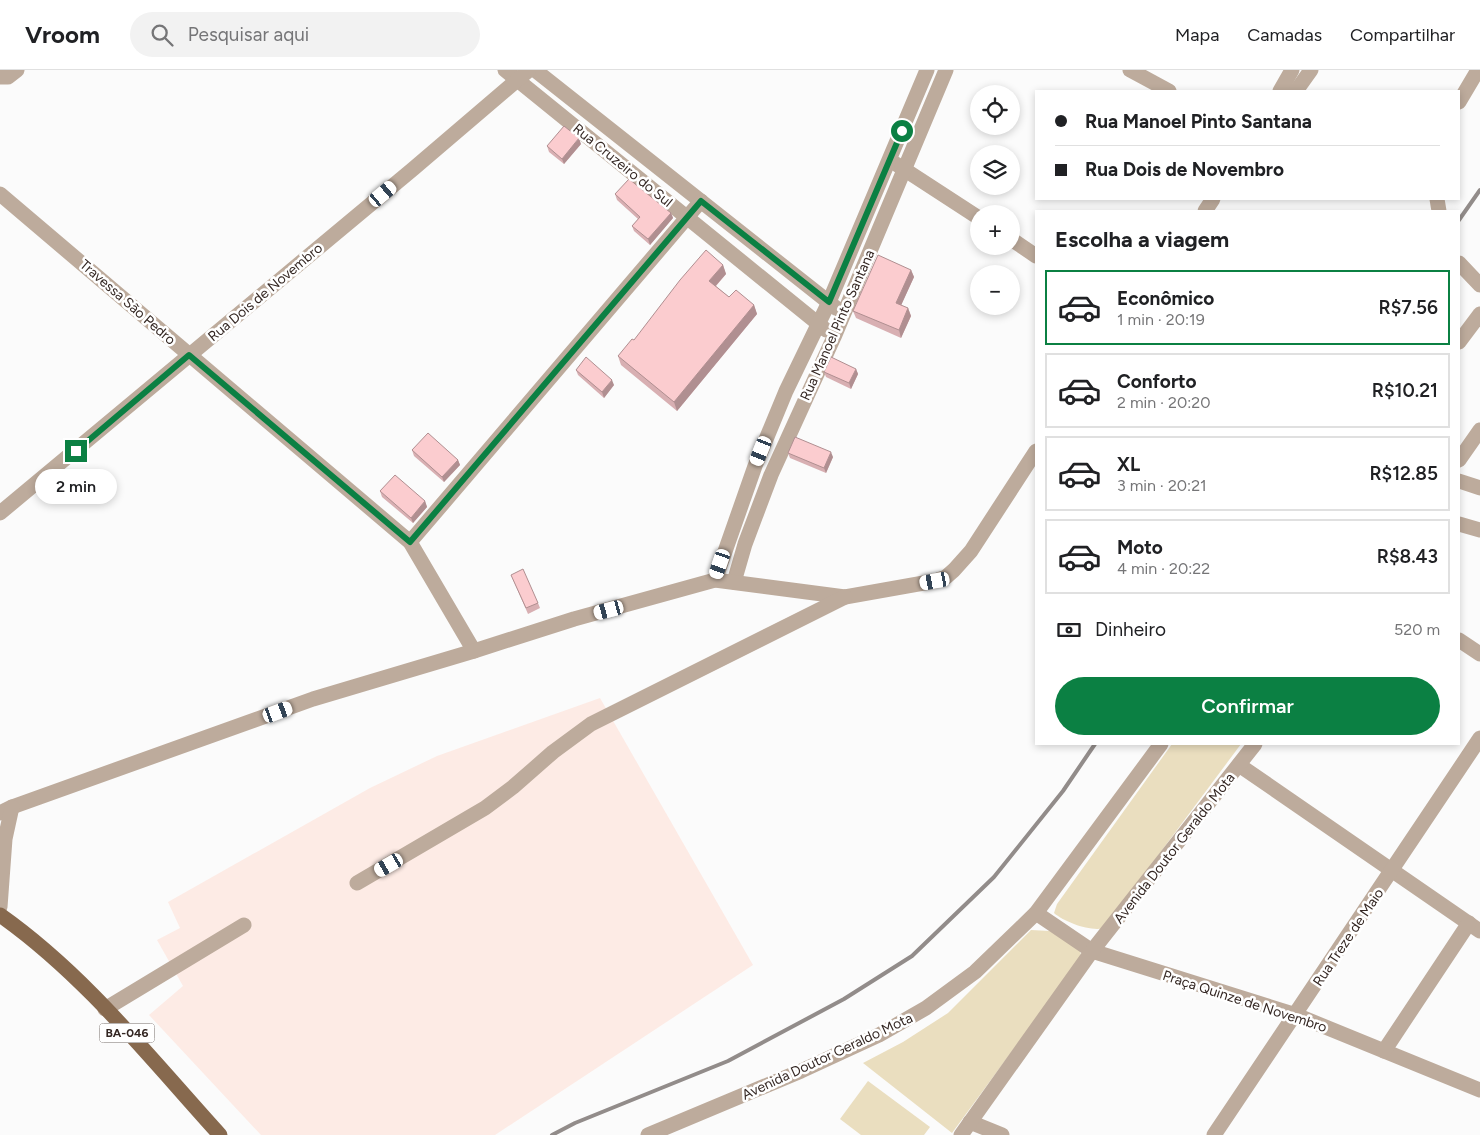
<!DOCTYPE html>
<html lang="pt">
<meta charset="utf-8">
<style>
:root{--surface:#fff;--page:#f2f2f2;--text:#202124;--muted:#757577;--line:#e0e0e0;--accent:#0b8043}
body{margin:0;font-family:Figtree,sans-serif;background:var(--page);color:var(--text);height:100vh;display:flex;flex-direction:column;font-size:19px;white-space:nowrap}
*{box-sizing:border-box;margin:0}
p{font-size:16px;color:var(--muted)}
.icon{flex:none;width:28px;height:28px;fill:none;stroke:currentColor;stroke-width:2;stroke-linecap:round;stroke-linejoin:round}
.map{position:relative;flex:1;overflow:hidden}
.side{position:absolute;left:1035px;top:140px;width:425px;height:535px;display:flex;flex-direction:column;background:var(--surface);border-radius:0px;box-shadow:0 2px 8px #0003}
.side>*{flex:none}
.hud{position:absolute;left:1035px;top:20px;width:425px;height:110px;border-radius:0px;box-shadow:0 2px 8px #0003;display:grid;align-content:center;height:110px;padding:0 20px;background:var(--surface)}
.controls{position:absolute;left:970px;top:15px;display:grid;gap:10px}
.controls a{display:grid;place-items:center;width:50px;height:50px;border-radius:50%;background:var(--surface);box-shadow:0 2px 8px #0003;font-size:25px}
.end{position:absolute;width:22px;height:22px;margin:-11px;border:6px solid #0b8043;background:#fff;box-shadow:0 0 0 2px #fff}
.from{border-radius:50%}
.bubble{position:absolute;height:35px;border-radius:18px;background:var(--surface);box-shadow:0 2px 8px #0003;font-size:16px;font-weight:600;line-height:35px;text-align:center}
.car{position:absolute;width:15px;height:30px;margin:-15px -8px;border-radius:6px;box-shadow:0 0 4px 1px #0007;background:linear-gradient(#fff 24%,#345 0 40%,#fff 0 76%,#345 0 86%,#fff 0)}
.hud b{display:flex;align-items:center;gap:18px;height:48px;font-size:19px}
.hud b+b{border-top:1px solid var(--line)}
.hud i{width:12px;height:12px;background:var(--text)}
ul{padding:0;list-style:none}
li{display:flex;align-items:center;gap:15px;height:75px;margin:0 10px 8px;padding:0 10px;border:2px solid var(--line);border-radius:0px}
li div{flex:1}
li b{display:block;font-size:19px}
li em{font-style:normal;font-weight:600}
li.on{border-color:var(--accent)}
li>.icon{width:45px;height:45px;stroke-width:1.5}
h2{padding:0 20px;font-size:22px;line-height:60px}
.pay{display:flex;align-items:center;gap:12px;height:55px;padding:0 20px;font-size:19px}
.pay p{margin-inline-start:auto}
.cta{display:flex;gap:10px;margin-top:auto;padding:10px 20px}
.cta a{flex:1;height:58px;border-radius:30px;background:var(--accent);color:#fff;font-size:20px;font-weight:600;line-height:58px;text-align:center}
header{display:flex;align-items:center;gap:30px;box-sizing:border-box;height:70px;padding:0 25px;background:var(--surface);border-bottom:1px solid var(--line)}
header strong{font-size:24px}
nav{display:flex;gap:28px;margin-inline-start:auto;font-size:18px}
.search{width:350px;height:45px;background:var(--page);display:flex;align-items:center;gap:12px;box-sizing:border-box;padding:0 18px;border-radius:28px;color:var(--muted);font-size:19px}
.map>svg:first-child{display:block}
</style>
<header>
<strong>Vroom</strong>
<div class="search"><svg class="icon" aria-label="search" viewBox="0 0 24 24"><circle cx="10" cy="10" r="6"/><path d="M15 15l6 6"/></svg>Pesquisar aqui</div>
<nav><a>Mapa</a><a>Camadas</a><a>Compartilhar</a></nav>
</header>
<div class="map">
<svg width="1480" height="1065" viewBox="0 0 1480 1065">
<rect width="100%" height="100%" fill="#fbfbfb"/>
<polygon fill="#fdebe5" points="600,628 753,895 495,1065 261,1065 149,945 183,916 157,870 180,858 168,832 370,718 437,686"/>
<g fill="#eadebf">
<path d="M1172,674H1241L1104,858C1091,862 1064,852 1054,843L1057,834Z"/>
<polygon points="1031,860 1050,861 1080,879 1081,887 952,1063 863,993 903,972 948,943"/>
<polygon points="868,1011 930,1057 924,1065 861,1065 840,1049"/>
</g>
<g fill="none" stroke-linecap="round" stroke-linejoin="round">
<g stroke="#bdab9c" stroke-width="15">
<polyline points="505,0 826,260"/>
<polyline points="535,0 836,238"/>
<polyline points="1130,0 1169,21"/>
<polyline points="0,7 8,7 17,0"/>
<polyline points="1280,21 1292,0"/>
<polyline points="1296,21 1311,0"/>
<polyline points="1459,32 1478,0"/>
<polyline points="896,94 979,148"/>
<polyline points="0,124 410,472 474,581"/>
<polyline points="1437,129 1439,141"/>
<polyline points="1205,141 1213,129"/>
<polyline points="1011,169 1036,186"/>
<polyline points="1459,193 1480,215"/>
<polyline points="1459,272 1480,244"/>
<polyline points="1459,390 1480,360"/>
<polyline points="1459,411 1480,418"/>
<polyline points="0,443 413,99 529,0"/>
<polyline points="1459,454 1480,460"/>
<polyline points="410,472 701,131"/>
<polyline points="715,510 755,396 786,321 829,232 927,0"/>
<polyline points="734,512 745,474 771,405 834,267 946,0"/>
<polyline points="1459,570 1480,584"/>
<polyline points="1239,695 1480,861"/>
<polyline points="0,743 12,737 313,629 474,581 574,549 715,510 845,527 935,511 946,507 954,500 971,481 1036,381"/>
<polyline points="357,813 485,738 513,717 553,682 591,654 845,527"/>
<polyline points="0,837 5,769 12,737"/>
<polyline points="1036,843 1092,881 1296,945 1480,1020"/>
<polyline points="105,939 244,855"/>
<polyline points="1384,981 1469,853"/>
<polyline points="970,1052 1002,1065"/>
<polyline points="648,1065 801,1001 879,965 926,938 975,902 1036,843 1161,674"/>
<polyline points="961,1065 1092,881 1255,674"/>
<polyline points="1214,1065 1480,668"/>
</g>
<path stroke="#87694e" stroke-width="15" d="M0,845C85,905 150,988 220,1065"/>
<g stroke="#928c8a" stroke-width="4">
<polyline points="1459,150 1480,120"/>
<polyline points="552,1065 575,1053 728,991 844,929 912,886 994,807 1063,721 1095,674"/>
</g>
</g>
<g fill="#d8afb2">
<polygon points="581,74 564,94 549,82 547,76"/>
<polygon points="615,124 671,143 673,148 650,175 634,161 632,156 638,149 617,130"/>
<polygon points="723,195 726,204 716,216 729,227 754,235 757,244 677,341 621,295 618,286 634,270"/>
<polygon points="911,200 914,207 901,235 908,238 911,246 901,268 856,248 853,241"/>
<polygon points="856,299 858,304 851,319 826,307 824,302"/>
<polygon points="576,300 614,315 604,328 578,305"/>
<polygon points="412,380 458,390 460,395 444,412 414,386"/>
<polygon points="788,383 833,387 826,403 790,388"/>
<polygon points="380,421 425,431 427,437 413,453 382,427"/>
<polygon points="511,505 538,533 540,538 528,544"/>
</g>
<g fill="#b08f91">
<polygon points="579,68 581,74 564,94 562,89"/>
<polygon points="671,143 673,148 650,175 648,169"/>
<polygon points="723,195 726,204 712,220 709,211"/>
<polygon points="911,200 914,207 899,240 896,233"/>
<polygon points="754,235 757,244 677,341 674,332"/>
<polygon points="908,238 911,246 901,268 899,260"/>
<polygon points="856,299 858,304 851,319 849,313"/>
<polygon points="612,310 614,315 604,328 602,322"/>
<polygon points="831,382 833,387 826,403 824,398"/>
<polygon points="458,390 460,395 444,412 442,407"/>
<polygon points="425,431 427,437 413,453 411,448"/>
</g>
<g fill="#fbcccf" stroke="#b08f91">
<polygon points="564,56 579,68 562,89 547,76"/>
<polygon points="629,109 671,143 648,169 632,156 640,147 615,124"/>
<polygon points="706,180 723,195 709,211 729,227 736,220 754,235 674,332 618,286 632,269 634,270 680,210"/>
<polygon points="878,185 911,200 896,233 908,238 899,260 853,241"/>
<polygon points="586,287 612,310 602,322 576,300"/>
<polygon points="831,287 856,299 849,313 824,302"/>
<polygon points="428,363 458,390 442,407 412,380"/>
<polygon points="795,367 831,382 824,398 788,383"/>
<polygon points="395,405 425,431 411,448 380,421"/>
<polygon points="523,499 538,533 526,538 511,505"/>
</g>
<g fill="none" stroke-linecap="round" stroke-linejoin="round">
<polyline stroke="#0b8043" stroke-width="6" points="76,381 189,285 410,472 701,131 829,232 902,61"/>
</g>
<g text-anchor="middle" stroke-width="5" stroke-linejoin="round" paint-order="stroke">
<rect fill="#fff" stroke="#716865" stroke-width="1" x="99.5" y="953.5" width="55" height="19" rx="4"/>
<g font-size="12" font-weight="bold" fill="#342723">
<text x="127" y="967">BA-046</text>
</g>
<g font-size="14" fill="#342723" stroke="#fff">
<text transform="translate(623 95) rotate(39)" y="5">Rua Cruzeiro do Sul</text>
<text transform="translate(265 222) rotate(-40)" y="5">Rua Dois de Novembro</text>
<text transform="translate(128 232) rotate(41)" y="5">Travessa São Pedro</text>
<text transform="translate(837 255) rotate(-66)" y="5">Rua Manoel Pinto Santana</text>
<text transform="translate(1174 778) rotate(-52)" y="5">Avenida Doutor Geraldo Mota</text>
<text transform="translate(1348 867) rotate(-56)" y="5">Rua Treze de Maio</text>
<text transform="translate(1245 931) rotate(18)" y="5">Praça Quinze de Novembro</text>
<text transform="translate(827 986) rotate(-25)" y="5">Avenida Doutor Geraldo Mota</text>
</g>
</g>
</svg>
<div class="controls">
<a><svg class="icon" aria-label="locate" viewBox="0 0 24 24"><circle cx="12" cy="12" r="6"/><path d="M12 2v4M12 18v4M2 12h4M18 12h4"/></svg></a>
<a><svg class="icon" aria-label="layers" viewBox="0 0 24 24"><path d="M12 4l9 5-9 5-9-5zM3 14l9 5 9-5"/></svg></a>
<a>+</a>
<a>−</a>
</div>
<i class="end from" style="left:902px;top:61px"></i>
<i class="end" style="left:76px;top:381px"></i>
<div class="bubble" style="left:35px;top:399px;width:82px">2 min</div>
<i class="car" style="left:383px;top:124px;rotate:50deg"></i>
<i class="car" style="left:761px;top:381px;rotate:202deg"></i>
<i class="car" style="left:720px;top:494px;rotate:199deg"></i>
<i class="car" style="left:935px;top:511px;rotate:260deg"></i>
<i class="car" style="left:609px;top:540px;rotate:255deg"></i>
<i class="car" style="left:278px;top:642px;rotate:70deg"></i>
<i class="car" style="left:389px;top:795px;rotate:240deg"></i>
<div class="hud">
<b><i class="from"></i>Rua Manoel Pinto Santana</b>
<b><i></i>Rua Dois de Novembro</b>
</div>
<section class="side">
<h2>Escolha a viagem</h2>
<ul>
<li class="on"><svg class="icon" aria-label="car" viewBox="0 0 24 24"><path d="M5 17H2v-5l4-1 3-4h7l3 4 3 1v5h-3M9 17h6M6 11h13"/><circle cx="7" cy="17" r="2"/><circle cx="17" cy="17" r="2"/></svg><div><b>Econômico</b><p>1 min · 20:19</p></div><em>R$7.56</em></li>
<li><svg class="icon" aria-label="car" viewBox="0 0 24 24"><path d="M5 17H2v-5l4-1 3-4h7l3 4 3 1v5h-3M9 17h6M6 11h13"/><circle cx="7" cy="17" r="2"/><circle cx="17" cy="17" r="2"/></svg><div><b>Conforto</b><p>2 min · 20:20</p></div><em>R$10.21</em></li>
<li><svg class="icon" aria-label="car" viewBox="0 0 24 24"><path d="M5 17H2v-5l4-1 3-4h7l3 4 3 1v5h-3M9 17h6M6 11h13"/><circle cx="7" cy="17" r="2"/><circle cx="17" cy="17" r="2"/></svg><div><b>XL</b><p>3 min · 20:21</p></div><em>R$12.85</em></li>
<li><svg class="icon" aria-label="car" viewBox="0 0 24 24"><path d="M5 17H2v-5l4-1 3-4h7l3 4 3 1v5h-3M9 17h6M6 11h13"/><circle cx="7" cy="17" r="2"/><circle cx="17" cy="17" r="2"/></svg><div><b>Moto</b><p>4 min · 20:22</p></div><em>R$8.43</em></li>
</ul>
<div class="pay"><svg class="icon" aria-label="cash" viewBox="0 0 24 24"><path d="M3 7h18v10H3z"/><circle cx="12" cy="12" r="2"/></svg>Dinheiro<p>520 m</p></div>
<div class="cta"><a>Confirmar</a></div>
</section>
</div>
